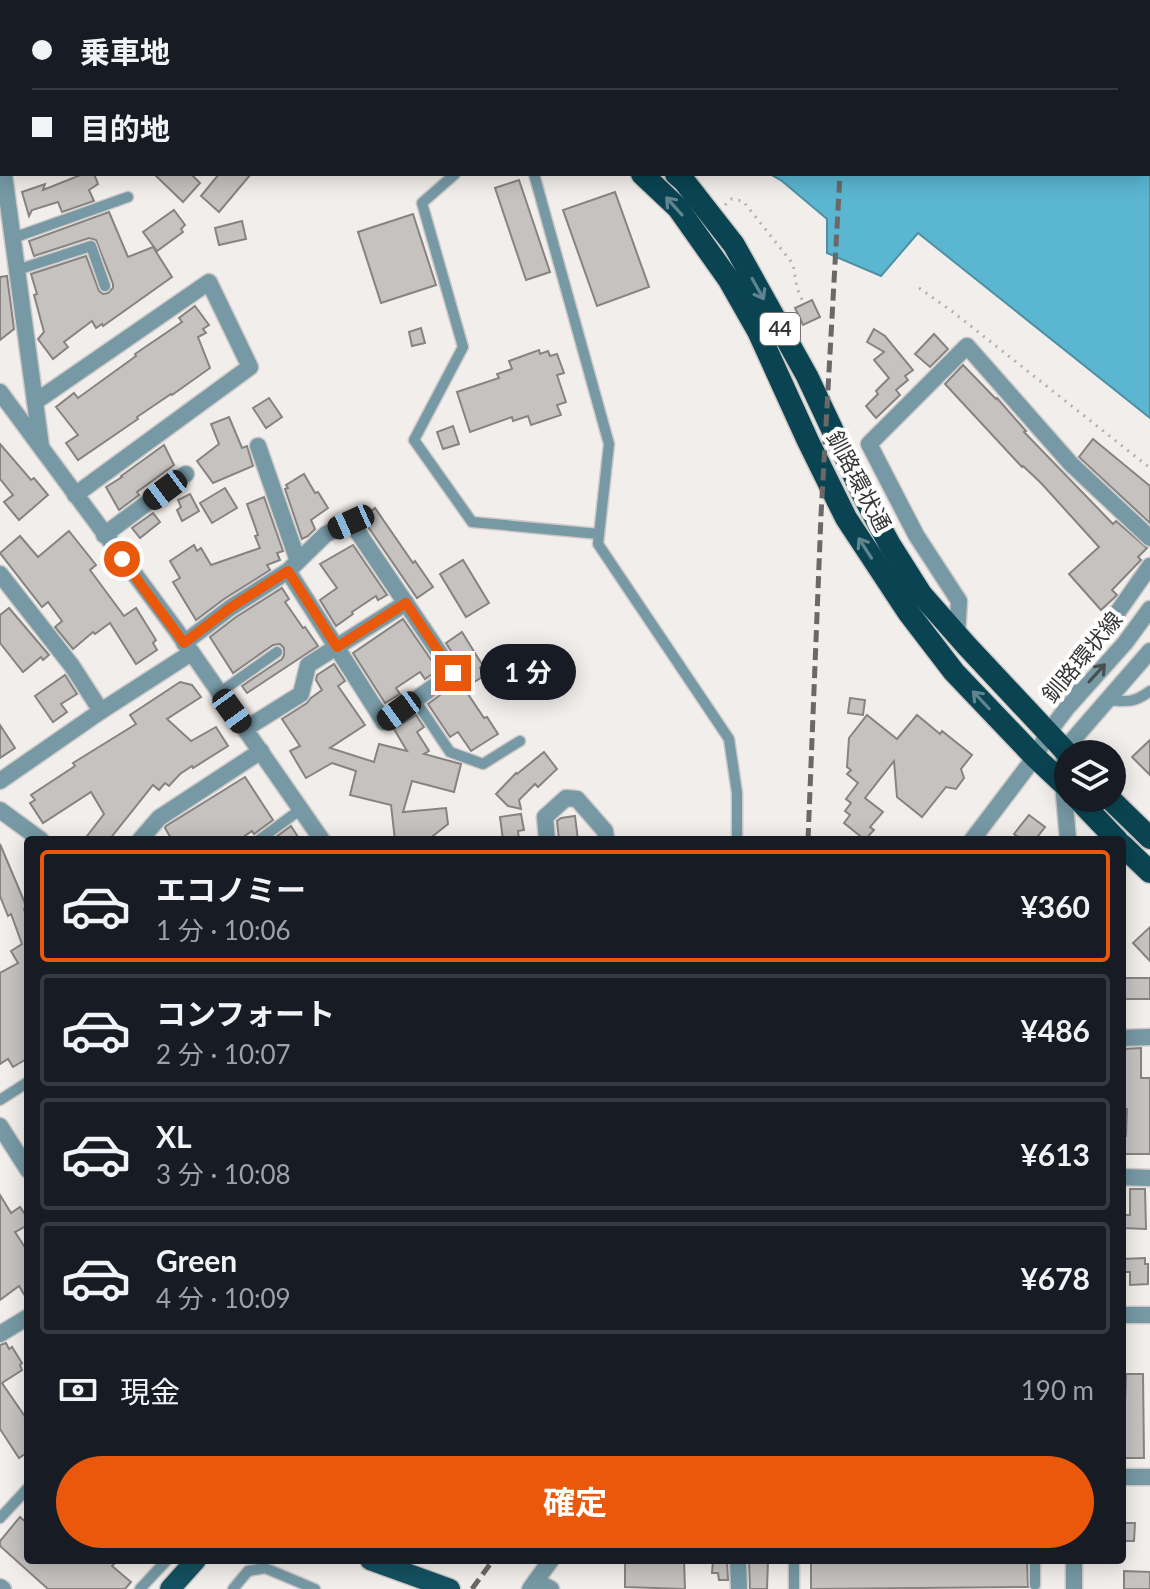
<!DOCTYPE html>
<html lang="ja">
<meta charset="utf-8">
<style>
:root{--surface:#171b24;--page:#20242c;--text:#f1f3f6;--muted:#9ea1a6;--line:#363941;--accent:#ea580c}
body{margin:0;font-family:Lato,"Noto Sans JP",sans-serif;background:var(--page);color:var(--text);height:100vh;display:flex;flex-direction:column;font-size:30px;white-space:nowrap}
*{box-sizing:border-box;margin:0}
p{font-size:26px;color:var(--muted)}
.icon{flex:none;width:44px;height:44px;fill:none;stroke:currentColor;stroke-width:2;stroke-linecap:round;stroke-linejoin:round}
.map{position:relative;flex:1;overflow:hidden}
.drawer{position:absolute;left:24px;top:836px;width:1102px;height:728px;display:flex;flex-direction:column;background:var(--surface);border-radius:8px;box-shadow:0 4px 20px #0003}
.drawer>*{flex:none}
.banner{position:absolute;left:0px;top:0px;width:1150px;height:176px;box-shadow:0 4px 20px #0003;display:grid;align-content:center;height:176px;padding:0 32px;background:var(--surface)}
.tools{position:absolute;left:1054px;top:740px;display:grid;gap:16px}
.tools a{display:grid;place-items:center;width:72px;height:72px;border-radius:50%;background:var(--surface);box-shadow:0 4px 20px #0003;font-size:40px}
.end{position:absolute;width:36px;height:36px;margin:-18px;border:10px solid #ea580c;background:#fff;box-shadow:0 0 0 4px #fff}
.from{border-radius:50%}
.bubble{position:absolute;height:56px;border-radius:28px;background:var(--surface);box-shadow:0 4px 20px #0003;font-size:26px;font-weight:700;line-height:56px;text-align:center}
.car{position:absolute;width:24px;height:48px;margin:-24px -12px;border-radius:10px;box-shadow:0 0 6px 2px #0007;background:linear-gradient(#222 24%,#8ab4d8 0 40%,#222 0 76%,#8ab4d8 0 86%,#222 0)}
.banner b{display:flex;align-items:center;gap:28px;height:76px;font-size:30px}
.banner b+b{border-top:2px solid var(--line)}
.banner i{width:20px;height:20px;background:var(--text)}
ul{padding:14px 0 0;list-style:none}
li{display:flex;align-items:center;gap:24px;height:112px;margin:0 16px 12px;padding:0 16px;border:4px solid var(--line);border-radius:8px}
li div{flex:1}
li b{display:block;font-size:30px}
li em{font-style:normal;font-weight:700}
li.active{border-color:var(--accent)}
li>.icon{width:72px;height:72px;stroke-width:1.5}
.pay{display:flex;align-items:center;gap:20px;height:88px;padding:0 32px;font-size:30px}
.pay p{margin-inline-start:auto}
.primary-button{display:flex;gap:16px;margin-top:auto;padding:16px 32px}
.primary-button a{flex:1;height:92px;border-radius:48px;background:var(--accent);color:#fff;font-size:32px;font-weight:700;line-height:92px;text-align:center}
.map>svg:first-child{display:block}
</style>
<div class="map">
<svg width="1150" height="1589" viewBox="0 0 1150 1589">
<rect width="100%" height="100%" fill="#f2eeec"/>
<g fill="#5ab6d1" stroke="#5090a2" stroke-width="2">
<polygon points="441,0 1030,0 1033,2 445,2"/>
<polygon points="1148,93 1150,94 1150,418 918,233 881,276 827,253 827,219 782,181 770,174 1148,174"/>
</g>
<g fill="#c5c2c0" stroke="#868381" stroke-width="2">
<polygon points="83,174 94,174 98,184 89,190 94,201 62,212 58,202 32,210 29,216 22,192 45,184 43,190"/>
<polygon points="154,174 191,174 200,183 183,202"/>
<polygon points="219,174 251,174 219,212 201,196"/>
<polygon points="519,180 550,272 526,280 495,188"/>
<polygon points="615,192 649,287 597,306 563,210"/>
<polygon points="174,210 185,225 181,229 183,232 157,251 143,232"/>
<polygon points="109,212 128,257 153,247 172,277 103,326 102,324 96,328 92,321 64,342 68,347 53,359 38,339 44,332 34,295 37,294 31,274 86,256 99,291 103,294 108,293 113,288 113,284 96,240 89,238 34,256 29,241"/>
<polygon points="413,214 436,285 381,303 358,232"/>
<polygon points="242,221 246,239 219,245 215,228"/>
<polygon points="7,276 14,329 0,340 0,277"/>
<polygon points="812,300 820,317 803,325 795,308"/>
<polygon points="195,306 209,325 203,329 206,333 198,337 210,368 172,395 171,394 137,417 138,419 78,460 66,443 78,435 56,407 74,393 78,398 136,356 135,354 182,322 179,318"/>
<polygon points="421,328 425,343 412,346 409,332"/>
<polygon points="874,329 885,336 913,370 905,376 908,380 896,390 900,395 876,418 866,406 878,394 876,391 889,378 874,360 884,352 867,342"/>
<polygon points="934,334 948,349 930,367 915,354"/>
<polygon points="539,350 540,354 548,351 550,356 557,354 564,373 557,375 566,402 557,405 561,415 531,425 528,416 513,421 512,417 470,432 457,392 499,378 497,374 512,369 509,361"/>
<polygon points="963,365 996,399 997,398 1026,431 1024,432 1113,524 1116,521 1147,548 1138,557 1141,560 1140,561 1112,590 1117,595 1115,597 1101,610 1069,574 1099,547 1041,483 1023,466 1022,467 945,384"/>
<polygon points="269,398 282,417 266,428 253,408"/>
<polygon points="229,417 242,448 247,446 253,466 213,483 197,461 219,444 211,424"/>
<polygon points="453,426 459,444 443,449 437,432"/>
<polygon points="1093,439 1150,486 1150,523 1079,457"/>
<polygon points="0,444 31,480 34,478 48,495 19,520 4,502 13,495 0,479"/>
<polygon points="164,445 174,465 137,492 139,495 119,510 106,487 122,477 121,476"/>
<polygon points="304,474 315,493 318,492 328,508 311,520 315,529 308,536 302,539 285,489 288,488 286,485"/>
<polygon points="225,488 237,508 212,523 200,503"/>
<polygon points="190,494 199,511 182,521 177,510 181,507 178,500"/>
<polygon points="264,497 283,551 277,553 280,560 267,565 270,570 224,599 196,620 173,582 180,578 170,561 194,545 197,551 201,548 211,565 260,548 255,536 258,535 247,504"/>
<polygon points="375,508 413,563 415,561 433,587 417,598 362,518"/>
<polygon points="153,513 160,522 140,538 132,528"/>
<polygon points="69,531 96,565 90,570 124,616 136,608 156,640 153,643 157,650 136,664 110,623 95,634 93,632 73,649 55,627 62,621 48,602 42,607 0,553 20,536 38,557"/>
<polygon points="353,545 387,595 378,600 376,596 352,612 353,614 336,626 320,600 337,588 320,564"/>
<polygon points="463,560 489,603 466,617 440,574"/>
<polygon points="282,588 289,599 285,602 303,628 305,627 318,646 247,693 242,686 282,659 284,655 284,648 280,644 273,645 233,673 210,637 236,617"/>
<polygon points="9,608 49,655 43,660 41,657 23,672 0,643 0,615"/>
<polygon points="403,619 438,670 425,679 420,672 396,688 400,694 385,703 353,653"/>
<polygon points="462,632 483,666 480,668 484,676 464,688 484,718 487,717 498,734 471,751 458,732 450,737 428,704 463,678 464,673 462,668 446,643"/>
<polygon points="334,664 345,681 338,686 365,725 330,748 374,762 379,744 407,751 394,729 416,715 424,727 417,732 429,751 424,754 461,764 454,792 412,781 403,812 446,808 448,824 433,836 433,840 395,840 391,805 350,795 356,771 332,763 306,778 290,751 300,746 282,719 307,703 311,698 322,690 316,680 317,675"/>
<polygon points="65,675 77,694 61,704 67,712 53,722 35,696"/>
<polygon points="180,682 192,685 201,697 167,719 191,741 216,727 228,746 193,768 192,766 180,774 169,786 165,783 159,790 153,785 109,840 84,840 104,814 91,792 43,823 30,803 35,800 31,795 75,766 73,763 136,724 130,715"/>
<polygon points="850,698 865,700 863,715 848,713"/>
<polygon points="867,715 897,739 917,715 940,734 942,731 972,755 961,769 964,778 956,789 946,787 922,817 897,797 894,761 865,798 883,812 870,827 874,830 865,840 844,823 850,815 845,811 851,803 846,799 858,783 847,774 851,770 847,767 849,738"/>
<polygon points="0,725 15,748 0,758"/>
<polygon points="1150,740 1150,775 1132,757"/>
<polygon points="544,752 557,769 538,787 535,784 519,800 521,809 508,806 496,794 516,773 517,774"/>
<polygon points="245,777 273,820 254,834 252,831 239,840 172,840 165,828 166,826"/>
<polygon points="521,814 524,830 518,831 519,840 503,840 500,817"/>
<polygon points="1029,815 1045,827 1035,840 1022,840 1014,834"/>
<polygon points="575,816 578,840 559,840 557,821 561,818"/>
<polygon points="291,826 300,840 272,840"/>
<polygon points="0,844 27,908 24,909 28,922 28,1058 13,1067 8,1059 0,1064 0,973 18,963 11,951 22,944 11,914 8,916 0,896"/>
<polygon points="1150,927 1150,961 1133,943"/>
<rect x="1122" y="978" width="28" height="21"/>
<polygon points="1141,1048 1141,1078 1150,1078 1150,1154 1122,1154 1122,1136 1126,1136 1127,1109 1123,1109 1122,1101 1122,1049"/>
<polygon points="1130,1189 1145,1189 1146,1229 1122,1228 1122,1215 1130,1215"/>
<polygon points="0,1195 11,1213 20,1207 28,1219 28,1225 15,1232 28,1252 28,1301 19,1286 0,1300"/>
<polygon points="1145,1258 1145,1264 1148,1264 1148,1284 1130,1285 1130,1272 1122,1272 1122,1259"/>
<polygon points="6,1343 9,1349 12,1347 22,1363 20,1365 22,1370 2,1383 28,1421 28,1452 19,1458 0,1429 0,1345"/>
<polygon points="1126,1374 1143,1374 1144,1458 1123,1458"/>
<polygon points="20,1517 28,1524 28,1560 118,1560 112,1566 131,1582 125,1589 48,1589 0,1546 0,1541"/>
<polygon points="1122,1523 1135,1523 1134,1541 1122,1541"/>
<polygon points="625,1560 684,1560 685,1589 625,1587"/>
<polygon points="713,1560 727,1560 728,1580 719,1580 718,1573 712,1573"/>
<polygon points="749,1560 768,1560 767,1589 750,1589"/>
<polygon points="811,1560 1027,1560 1028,1587 811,1589"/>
<polygon points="1124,1571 1150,1572 1150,1589 1124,1589"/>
</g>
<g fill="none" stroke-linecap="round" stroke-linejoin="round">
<g stroke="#cdc9c7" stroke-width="13">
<g id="service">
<polyline points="1054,0 1056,2"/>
<polyline points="1081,0 1082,2"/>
<polyline points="1148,76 1150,77"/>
<polyline points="455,174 422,203 463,347 414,440 472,522 599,534"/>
<polyline points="534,174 609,444 598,544 729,739 737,793 737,840"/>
<polyline points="13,238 128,197"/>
<polyline points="17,270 91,246 105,286"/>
<polyline points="219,693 277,652"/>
<polyline points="415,700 450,752 483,764 520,741"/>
<path d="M1108,700C1127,702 1134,703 1150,691"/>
<polyline points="259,840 301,809"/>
<polyline points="0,1100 28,1082"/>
<polyline points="0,1518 28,1488"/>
<polyline points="794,1560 794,1589"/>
<polyline points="1035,1585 1035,1560"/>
<polyline points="140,1589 167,1560"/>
<polyline points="233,1589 248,1571 265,1568 315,1589"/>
</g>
</g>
<g stroke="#cdc9c7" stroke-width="19">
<g id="minor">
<polyline points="217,2 220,0"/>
<polyline points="0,50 2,53"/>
<polyline points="1,152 2,162"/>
<polyline points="4,174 41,446"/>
<polyline points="0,392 176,630 322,840"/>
<polyline points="35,402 209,282 250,367 75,495"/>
<polyline points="258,446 298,561"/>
<polyline points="104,535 186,474"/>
<polyline points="0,574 72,666 101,711"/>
<polyline points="957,636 959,601 916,535 869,444 967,346 1071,464 1150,538"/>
<polyline points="184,643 230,608 288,571 326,534 351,522 453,673 384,722 288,571"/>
<polyline points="1078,695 1067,670 1110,623 1150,566"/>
<polyline points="245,729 301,694 308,665 406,603"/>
<polyline points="0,781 101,711 191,653"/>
<polyline points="0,810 41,840"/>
<polyline points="140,840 159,818 261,751"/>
<polyline points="547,840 545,817 566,798 577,799 605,831 606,840"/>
<polyline points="1122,1038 1150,1037"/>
<polyline points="1122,1177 1150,1178"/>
<polyline points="1122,1315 1150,1315"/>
<polyline points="0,1334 28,1317"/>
<polyline points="1122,1477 1150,1477"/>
<polyline points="738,1560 739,1589"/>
<polyline points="536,1581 551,1589"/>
<polyline points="0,1587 3,1589"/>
</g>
</g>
<g stroke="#cdc9c7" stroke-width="19">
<g id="tertiary">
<polyline points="1064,750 1150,651"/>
<polyline points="1064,750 1063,782 1068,840"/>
<polyline points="972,840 1035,757 1048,733 1066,709 1125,643 1150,609"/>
<polyline points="0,1126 28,1170"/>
<polyline points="1074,1560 1074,1589"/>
<polyline points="530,1589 551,1560"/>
</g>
</g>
<g stroke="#cdc9c7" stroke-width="23">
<g id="primary">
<polyline points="370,1560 450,1589"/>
<polyline points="170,1589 196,1560"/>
</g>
</g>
<g stroke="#cdc9c7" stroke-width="25">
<g id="trunk">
<polyline points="327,0 331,2"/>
<polyline points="381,0 385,2"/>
<polyline points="642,174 678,208 729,280 758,331 808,441 846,518 908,612 954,672 1035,757 1068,788"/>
<polyline points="676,174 684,181 734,245 807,376 864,497 890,545 921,594 966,645 1068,754"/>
<polyline points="1077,798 1117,840"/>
<polyline points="1109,798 1150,838"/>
<polyline points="1122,845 1150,872"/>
</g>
</g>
<g stroke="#b4b1af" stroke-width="3" stroke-dasharray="2 6" stroke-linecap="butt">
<polyline points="1098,0 1099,2"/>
<polyline points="1124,2 1124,0"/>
<polyline points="1148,49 1150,50"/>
<polyline points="725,205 731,199 743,201 793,264 797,288 803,302"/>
<polyline points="919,288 953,312 1150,468"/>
</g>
<use href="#service" stroke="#7699a5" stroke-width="10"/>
<use href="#minor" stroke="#7699a5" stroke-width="16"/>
<use href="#tertiary" stroke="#7699a5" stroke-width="16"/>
<use href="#primary" stroke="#145161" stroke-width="20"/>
<use href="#trunk" stroke="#0a4452" stroke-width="22"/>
<g stroke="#6b6968" stroke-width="5" stroke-dasharray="12 6" stroke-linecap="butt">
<polyline points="850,2 850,0"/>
<polyline points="808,840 821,515 840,174"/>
<polyline points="472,1589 493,1560"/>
</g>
</g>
<defs><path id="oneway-shaft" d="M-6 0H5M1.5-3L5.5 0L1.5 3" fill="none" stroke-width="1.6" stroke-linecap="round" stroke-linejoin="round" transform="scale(2)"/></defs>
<g stroke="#60858f">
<use href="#oneway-shaft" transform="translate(674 206) rotate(-132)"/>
<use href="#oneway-shaft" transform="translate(758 289) rotate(61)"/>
<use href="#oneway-shaft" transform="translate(865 548) rotate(-123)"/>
<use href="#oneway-shaft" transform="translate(981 700) rotate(-133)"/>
</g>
<use stroke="#474f51" href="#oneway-shaft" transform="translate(1097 673) rotate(-48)"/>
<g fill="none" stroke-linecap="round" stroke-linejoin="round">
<polyline stroke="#ea580c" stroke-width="10" points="122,559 184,643 230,608 288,571 337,647 406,603 453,673"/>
</g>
<g text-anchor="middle" stroke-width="8" stroke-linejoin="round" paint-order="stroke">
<rect fill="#fff" stroke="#737272" stroke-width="2" x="760" y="313" width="40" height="32" rx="6"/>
<g font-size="20" font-weight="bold" fill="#373635">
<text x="780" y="336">44</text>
</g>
<g font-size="22" fill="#373635" stroke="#fff">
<text transform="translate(859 481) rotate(62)" y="8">釧路環状通</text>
<text transform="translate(1082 657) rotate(-50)" y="8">釧路環状線</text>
</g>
</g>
</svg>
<div class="tools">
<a><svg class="icon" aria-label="layers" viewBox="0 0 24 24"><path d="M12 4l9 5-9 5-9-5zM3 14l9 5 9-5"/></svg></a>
</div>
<i class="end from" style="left:122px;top:559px"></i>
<i class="end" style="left:453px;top:673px"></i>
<div class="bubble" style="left:480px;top:644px;width:96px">1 分</div>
<i class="car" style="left:165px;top:490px;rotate:233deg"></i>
<i class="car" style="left:351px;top:522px;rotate:246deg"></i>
<i class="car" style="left:232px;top:711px;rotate:144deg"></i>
<i class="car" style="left:399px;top:711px;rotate:234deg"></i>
<div class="banner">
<b><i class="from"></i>乗車地</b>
<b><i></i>目的地</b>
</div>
<section class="drawer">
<ul>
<li class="active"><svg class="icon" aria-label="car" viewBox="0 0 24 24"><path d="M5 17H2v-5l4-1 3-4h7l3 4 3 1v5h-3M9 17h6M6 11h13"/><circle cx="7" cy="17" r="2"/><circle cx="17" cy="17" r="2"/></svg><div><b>エコノミー</b><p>1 分 · 10:06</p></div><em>¥360</em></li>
<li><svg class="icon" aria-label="car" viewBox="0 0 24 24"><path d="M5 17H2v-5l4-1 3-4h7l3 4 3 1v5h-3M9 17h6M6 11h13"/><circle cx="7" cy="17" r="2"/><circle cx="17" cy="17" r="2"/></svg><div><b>コンフォート</b><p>2 分 · 10:07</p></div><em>¥486</em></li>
<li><svg class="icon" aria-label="car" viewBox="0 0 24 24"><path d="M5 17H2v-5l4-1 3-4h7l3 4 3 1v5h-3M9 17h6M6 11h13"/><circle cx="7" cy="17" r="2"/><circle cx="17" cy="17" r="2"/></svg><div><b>XL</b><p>3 分 · 10:08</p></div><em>¥613</em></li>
<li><svg class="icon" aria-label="car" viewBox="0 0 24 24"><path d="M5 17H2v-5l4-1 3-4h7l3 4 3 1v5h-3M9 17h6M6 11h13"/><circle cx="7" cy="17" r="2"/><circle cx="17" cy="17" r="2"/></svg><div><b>Green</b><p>4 分 · 10:09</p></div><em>¥678</em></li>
</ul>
<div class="pay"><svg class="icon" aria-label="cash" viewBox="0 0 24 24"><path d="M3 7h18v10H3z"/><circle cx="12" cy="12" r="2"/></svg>現金<p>190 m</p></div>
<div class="primary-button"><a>確定</a></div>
</section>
</div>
